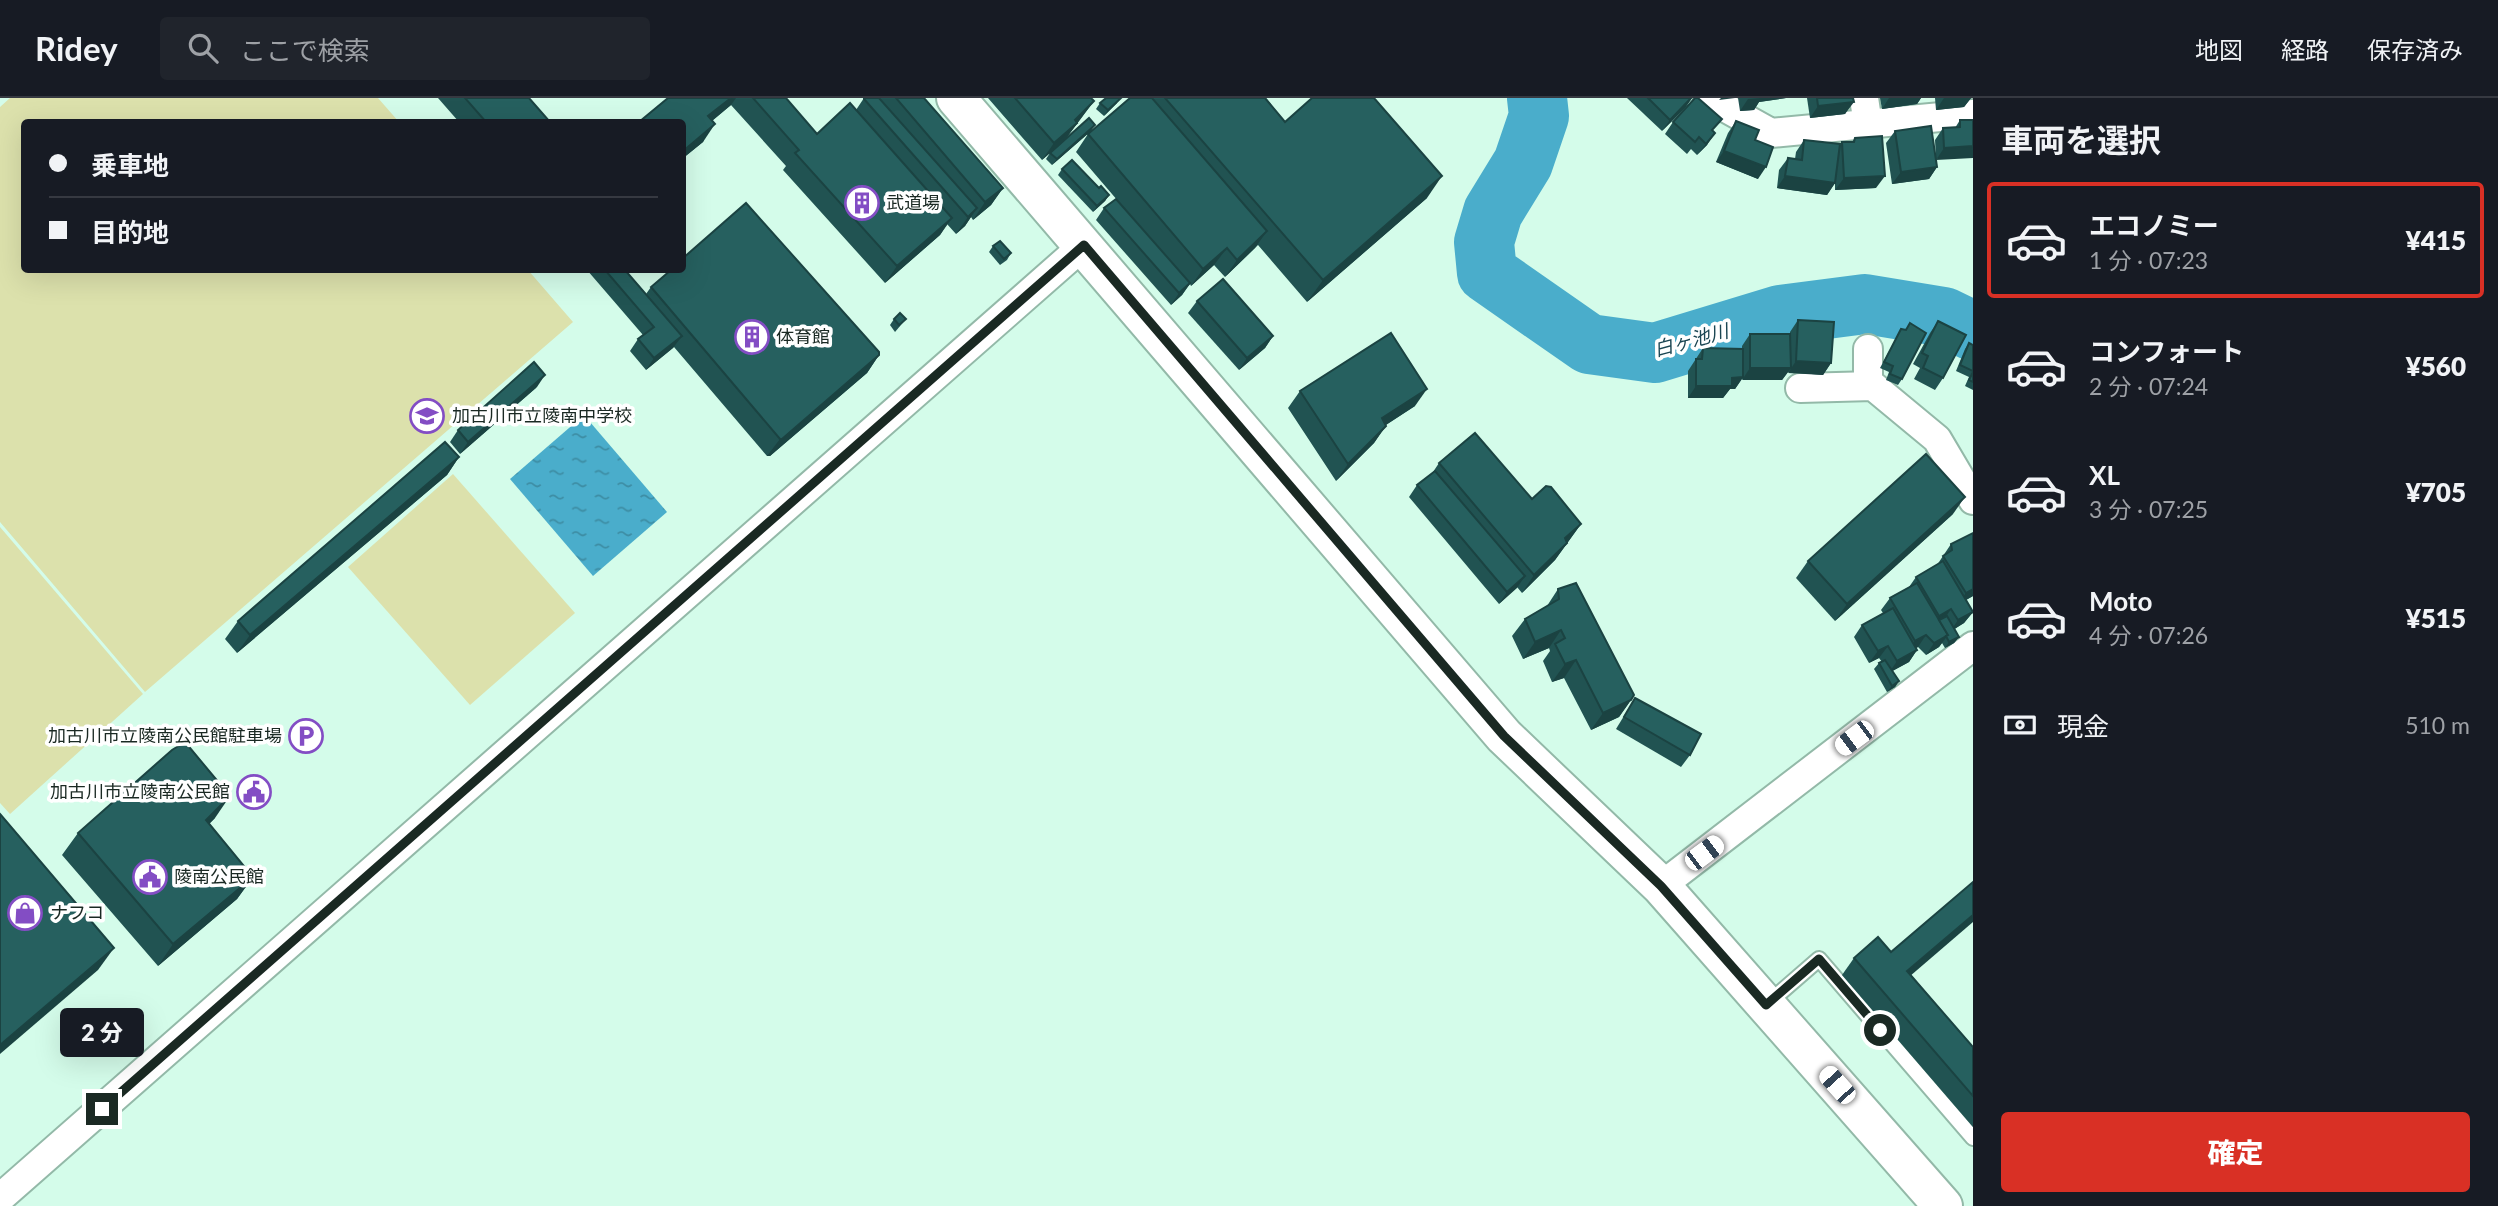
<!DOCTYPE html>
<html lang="ja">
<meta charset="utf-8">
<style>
:root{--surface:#171b24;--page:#20242c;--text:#f1f3f6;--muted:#9ea1a6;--line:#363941;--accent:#d93025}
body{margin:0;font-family:Lato,"Noto Sans JP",sans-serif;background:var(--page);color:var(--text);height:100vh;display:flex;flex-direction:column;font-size:26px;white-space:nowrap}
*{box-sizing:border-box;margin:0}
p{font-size:23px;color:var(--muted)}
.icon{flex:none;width:38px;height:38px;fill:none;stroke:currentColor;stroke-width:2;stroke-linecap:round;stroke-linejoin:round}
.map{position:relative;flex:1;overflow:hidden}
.side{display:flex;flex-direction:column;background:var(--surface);width:525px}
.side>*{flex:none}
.top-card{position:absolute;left:21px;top:21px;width:665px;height:154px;border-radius:7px;box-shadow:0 7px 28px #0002;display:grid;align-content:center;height:154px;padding:0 28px;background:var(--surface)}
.end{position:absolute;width:32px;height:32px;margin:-16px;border:9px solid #1a2923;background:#fff;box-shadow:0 0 0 4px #fff}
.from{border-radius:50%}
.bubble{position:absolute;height:49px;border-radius:7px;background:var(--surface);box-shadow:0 7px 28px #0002;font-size:23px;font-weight:800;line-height:49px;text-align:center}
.car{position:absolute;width:21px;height:42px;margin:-21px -10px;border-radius:9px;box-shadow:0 0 5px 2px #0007;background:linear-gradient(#fff 24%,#345 0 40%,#fff 0 76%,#345 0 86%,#fff 0)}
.top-card b{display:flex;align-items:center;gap:24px;height:66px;font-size:26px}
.top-card b+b{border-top:2px solid var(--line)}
.top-card i{width:18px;height:18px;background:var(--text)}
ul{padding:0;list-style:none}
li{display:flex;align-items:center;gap:21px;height:116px;margin:0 14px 10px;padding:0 14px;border:4px solid transparent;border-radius:7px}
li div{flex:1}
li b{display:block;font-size:26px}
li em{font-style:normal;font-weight:800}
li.active{border-color:var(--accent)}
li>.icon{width:63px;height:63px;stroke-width:1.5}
h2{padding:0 28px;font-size:32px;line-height:84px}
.pay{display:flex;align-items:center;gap:18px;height:77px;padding:0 28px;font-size:26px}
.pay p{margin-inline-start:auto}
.button{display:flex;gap:14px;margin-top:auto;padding:14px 28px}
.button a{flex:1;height:80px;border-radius:7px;background:var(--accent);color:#fff;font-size:28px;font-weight:800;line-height:80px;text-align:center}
header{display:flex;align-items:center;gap:42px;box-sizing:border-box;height:98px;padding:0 35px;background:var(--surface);border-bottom:2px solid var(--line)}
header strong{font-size:33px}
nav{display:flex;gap:38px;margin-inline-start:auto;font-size:24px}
.search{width:490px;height:63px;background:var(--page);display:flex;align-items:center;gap:18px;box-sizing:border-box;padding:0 24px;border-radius:7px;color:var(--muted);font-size:26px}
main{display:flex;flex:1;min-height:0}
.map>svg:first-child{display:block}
</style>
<header>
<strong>Ridey</strong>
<div class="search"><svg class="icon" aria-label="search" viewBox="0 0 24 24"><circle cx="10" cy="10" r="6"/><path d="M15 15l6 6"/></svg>ここで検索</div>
<nav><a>地図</a><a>経路</a><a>保存済み</a></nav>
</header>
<main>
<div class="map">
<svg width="1973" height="1108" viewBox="0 0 1973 1108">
<defs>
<pattern id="water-ripples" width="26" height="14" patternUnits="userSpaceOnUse" patternTransform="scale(1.75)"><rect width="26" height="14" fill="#4aadcb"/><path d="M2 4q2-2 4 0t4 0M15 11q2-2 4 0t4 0" fill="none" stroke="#3d8da4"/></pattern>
</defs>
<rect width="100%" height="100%" fill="#d4fcea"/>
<g fill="#dce1ac">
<polygon points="10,0 378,0 399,24 24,24 24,172 528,172 573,224 145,594 0,424 0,9"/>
<polygon points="453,376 575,515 470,607 348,469"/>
<polygon points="0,429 143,596 10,716 0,705"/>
</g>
<polygon fill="url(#water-ripples)" points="584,317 667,414 593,478 510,381"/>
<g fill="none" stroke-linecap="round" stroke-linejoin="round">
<polyline stroke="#4aadcb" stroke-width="60" points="1537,0 1539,18 1523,65 1493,114 1484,144 1487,175 1589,246 1655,255 1780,217 1865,206 1944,219 1973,233"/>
<g stroke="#93b9a8" stroke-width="18">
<polyline id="lane" points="1766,907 1819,861 1973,1040"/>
</g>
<g stroke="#93b9a8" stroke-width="32">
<g id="street">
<polyline points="1708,0 1771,35 1973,16"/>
<polyline points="1864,0 1868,27"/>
<polyline points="1868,251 1868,288"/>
<polyline points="1800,290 1873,288 1937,341 1973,402"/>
<polyline points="1661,788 1973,548"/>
<polyline points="0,1100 1084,147"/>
</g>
</g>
<g stroke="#93b9a8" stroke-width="42">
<polyline id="secondary" points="956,0 1504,638 1661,788 1943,1108"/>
</g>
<use href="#lane" stroke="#fff" stroke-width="14"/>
<use href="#street" stroke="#fff" stroke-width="28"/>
<use href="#secondary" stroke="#fff" stroke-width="38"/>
</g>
<g fill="#215352">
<polygon points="438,0 529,0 550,24 459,24"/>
<polygon points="668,0 786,0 817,36 856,12 864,0 924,0 1003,90 991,107 973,122 971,119 965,128 956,136 947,126 940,137 885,185 783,72 786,68 731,7 712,23 703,44 682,61 682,24"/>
<polygon points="988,0 1091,0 1094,3 1066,40 1091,33 1052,67 1046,61 1050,55 1042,62"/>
<polygon points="1130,0 1266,0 1285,24 1427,100 1307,204 1258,147 1225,179 1214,167 1191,188 1190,186 1182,197 1171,207 1096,122 1104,110 1142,131 1076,54 1088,36"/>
<polygon points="1627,0 1692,0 1685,10 1662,33"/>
<polygon points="1738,0 1786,0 1759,4 1754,12 1740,13"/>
<polygon points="1807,0 1853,0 1845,16 1810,20"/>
<polygon points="1880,0 1921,0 1917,6 1882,11"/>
<polygon points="1935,0 1971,0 1964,9 1936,12"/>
<polygon points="1100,5 1117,5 1104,18 1096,11"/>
<polygon points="1960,22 1973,22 1936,62 1937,69 1929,81 1892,86 1886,45 1895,33 1936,60 1935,42 1943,30 1955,30"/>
<polygon points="1736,23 1755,42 1758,81 1716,64 1728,35"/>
<polygon points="1673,24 1713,34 1707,47 1697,57 1691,51 1687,56 1665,36"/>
<polygon points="1855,40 1876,90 1835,92 1835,85 1827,97 1777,90 1779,72 1788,60 1795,61 1796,54 1804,42 1840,47 1842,44 1852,44"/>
<polygon points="1062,71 1109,97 1105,103 1093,114 1058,77"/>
<polygon points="993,148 1011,155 1007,162 1000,167 989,154"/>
<polygon points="587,172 625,172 646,196 651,189 879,257 867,275 770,358 767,358 674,249 646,272 630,253 638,241 643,237"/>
<polygon points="1197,203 1273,238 1265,250 1239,272 1188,215"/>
<polygon points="894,221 906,221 895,234 890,227"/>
<polygon points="1798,222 1831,265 1823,277 1788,274 1782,282 1742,281 1735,291 1730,291 1723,300 1688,300 1688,273 1703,250 1742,251 1742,248 1750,236 1790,236 1790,234"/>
<polygon points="1938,223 1943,280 1935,292 1914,281 1920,270 1913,266 1930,235"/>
<polygon points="1901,231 1902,281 1898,287 1886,282 1889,274 1880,270"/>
<polygon points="1969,245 1973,247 1973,292 1965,288 1969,279 1956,273 1965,251"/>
<polygon points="537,289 460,356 450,344 458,332"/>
<polygon points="1300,293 1415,308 1386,327 1374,345 1336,383 1288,310"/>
<polygon points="459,359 447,377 237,555 225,541 238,523"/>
<polygon points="1439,365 1532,401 1581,426 1555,462 1522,495 1517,489 1499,506 1409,399 1417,387 1431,377"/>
<polygon points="1953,416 1835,523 1796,480 1808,463"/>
<polygon points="1973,435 1973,498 1966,502 1973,514 1964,525 1954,531 1959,539 1954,545 1945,550 1942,545 1939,549 1926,557 1918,549 1916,550 1917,552 1909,564 1892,573 1899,583 1895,589 1887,594 1874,571 1879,565 1882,564 1879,560 1869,565 1854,539 1862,527 1883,515 1881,512 1890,500 1909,489 1916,479 1937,467 1951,446"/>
<polygon points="1558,491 1631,602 1619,619 1591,632 1564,580 1552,584 1543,563 1550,553 1549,550 1523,561 1512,538 1525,521 1547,508"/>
<polygon points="1635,600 1690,657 1681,669 1616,631"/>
<polygon points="215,720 209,726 253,779 237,801 158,868 62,757 78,735"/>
<polygon points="1854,860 1911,877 1973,949 1973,1029 1842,877"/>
</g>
<g fill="#1b4342">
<polygon points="731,0 736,0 731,7 696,36 708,18"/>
<polygon points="1121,0 1117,5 1104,18 1108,12"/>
<polygon points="1692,0 1685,10 1662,33 1670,22"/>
<polygon points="1721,0 1735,0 1719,2"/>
<polygon points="1761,0 1786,0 1759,4 1754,12 1740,13 1748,1"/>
<polygon points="1889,0 1921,0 1917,6 1882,11"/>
<polygon points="1944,0 1971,0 1964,9 1936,12"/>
<polygon points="1094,3 1065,42 1042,62 1054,45"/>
<polygon points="1854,4 1845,16 1810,20 1818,8"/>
<polygon points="715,26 703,44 682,61 682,54"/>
<polygon points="1095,27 1091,33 1052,67 1057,61"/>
<polygon points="1715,35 1707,47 1697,57"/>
<polygon points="1973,48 1973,60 1936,62 1944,50"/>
<polygon points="1724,53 1766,69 1758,81 1716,64"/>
<polygon points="1937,69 1929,81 1892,86 1901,74"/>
<polygon points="1442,78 1427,100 1307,204 1323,182"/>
<polygon points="1785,78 1835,85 1827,97 1777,90"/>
<polygon points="1885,78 1876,90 1835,92 1844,80"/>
<polygon points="1003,90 991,107 973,122 985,104"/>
<polygon points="1109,97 1105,103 1093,114 1097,108"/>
<polygon points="977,110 965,128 956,136 968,119"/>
<polygon points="952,120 940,137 885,185 897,168"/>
<polygon points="1267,133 1255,150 1225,179 1237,162"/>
<polygon points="1227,150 1214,167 1191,188 1203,171"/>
<polygon points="1190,185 1182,197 1171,207 1179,195"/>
<polygon points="682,238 673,250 646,272 654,260"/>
<polygon points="1273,238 1265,250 1239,272 1247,260"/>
<polygon points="879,257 867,275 770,358 767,358 780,341"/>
<polygon points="1796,263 1831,265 1823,277 1788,275"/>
<polygon points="1750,270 1791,270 1782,282 1742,282"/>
<polygon points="545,277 537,289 460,356 468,344"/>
<polygon points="1743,279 1735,291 1730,291 1723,300 1688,300 1696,288 1732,280"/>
<polygon points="1427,291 1415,308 1370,337 1382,320"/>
<polygon points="1386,328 1374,345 1336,383 1348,366"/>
<polygon points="459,359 447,377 237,555 250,537"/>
<polygon points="1965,399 1953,416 1835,523 1847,506"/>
<polygon points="1581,426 1555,462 1522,495 1534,477 1565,440"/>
<polygon points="1525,478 1517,490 1499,506 1507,494"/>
<polygon points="1973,491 1973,498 1957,507 1966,495"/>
<polygon points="1951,511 1943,523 1930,530 1939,518"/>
<polygon points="1973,514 1964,525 1950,534 1958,522"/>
<polygon points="1561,532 1549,550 1523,561 1535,544"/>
<polygon points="1926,537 1918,549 1907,555 1915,543"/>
<polygon points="1948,537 1939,549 1926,557 1934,545"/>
<polygon points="1959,539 1954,545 1945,550 1949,544"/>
<polygon points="1888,548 1879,560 1869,565 1878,553"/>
<polygon points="1917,552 1909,564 1889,575 1897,563"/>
<polygon points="1576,562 1564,580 1552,584 1565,566"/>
<polygon points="1899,583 1895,589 1887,594 1892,588"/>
<polygon points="1631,602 1619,619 1591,632 1603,615"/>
<polygon points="230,698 215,720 191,744 206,722"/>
<polygon points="253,779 237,801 158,868 173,846"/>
<polygon points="1973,817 1973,824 1895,891 1907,873"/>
<polygon points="114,850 98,872 0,956 0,947"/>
</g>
<g fill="#26605f" stroke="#1b4342" stroke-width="2">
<polygon points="465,0 529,0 550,24 486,24"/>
<polygon points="668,0 731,0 708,18 715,26 682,54 682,24 639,24"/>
<polygon points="753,0 786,0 817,36 850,5 952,120 897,168 795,55 799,52"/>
<polygon points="864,0 879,0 977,110 968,119 864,1"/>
<polygon points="896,0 924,0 1003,90 985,104"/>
<polygon points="1015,0 1091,0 1094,3 1075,22 1077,25 1054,45"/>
<polygon points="1106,0 1121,0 1108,12 1100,5"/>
<polygon points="1130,0 1152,0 1267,133 1237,162 1227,150 1203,171 1088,36"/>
<polygon points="1165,0 1265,0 1285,24 1312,0 1374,0 1442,78 1323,182"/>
<polygon points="1648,0 1691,0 1670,22"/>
<polygon points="1695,0 1698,0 1722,21 1712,32 1715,35 1706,46 1699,39 1695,44 1673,24"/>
<polygon points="1817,0 1853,0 1854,4 1818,8"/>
<polygon points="1089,20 1095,27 1057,61 1050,55"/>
<polygon points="1960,22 1973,22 1973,48 1944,50 1943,30 1960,29"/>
<polygon points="1736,23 1759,32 1755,42 1773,49 1766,69 1724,53"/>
<polygon points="1931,28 1937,69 1901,74 1895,33"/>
<polygon points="1882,38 1885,78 1844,80 1842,44 1854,44 1855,40"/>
<polygon points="1804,42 1840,46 1835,85 1785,78 1788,60 1802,62"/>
<polygon points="1072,62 1099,90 1101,88 1109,97 1097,108 1062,71"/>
<polygon points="1116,101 1190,185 1179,195 1104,110"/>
<polygon points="746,105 879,254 879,257 782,341 780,341 651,189 671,172 682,172 682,161"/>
<polygon points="1000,143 1011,155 1004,161 993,148"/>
<polygon points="605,172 625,172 682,238 654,260 638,241 654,229"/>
<polygon points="1223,181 1273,238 1247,260 1197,203"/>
<polygon points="900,215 906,221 899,227 894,221"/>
<polygon points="1798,222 1834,224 1831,265 1796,263"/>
<polygon points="1938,223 1966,237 1943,280 1923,270 1928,258 1922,255"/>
<polygon points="1910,225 1926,235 1902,281 1890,276 1893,268 1884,264 1901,231 1906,232"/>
<polygon points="1391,235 1427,291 1382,320 1386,328 1348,366 1300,293"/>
<polygon points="1750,236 1790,236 1791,270 1750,270"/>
<polygon points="1969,245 1973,247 1973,273 1960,267"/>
<polygon points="1703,250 1743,251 1743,279 1732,280 1732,288 1696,288 1696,261 1702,261"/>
<polygon points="534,264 545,277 468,344 458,332"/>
<polygon points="1973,274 1973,284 1969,282"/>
<polygon points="1475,335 1532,401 1546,388 1551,389 1581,426 1565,440 1567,445 1534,477 1439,365"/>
<polygon points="445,344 459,359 250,537 238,523"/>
<polygon points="1926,356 1965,399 1847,506 1808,463"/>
<polygon points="1435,373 1525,478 1507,494 1417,387"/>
<polygon points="1973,435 1973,491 1966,495 1943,458 1952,452 1951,446"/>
<polygon points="1943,463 1973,514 1958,522 1951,511 1939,518 1916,479"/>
<polygon points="1576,485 1634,597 1631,602 1603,615 1576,562 1565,566 1555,546 1565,540 1561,532 1535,544 1525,521 1559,501 1558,491"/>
<polygon points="1917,485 1948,537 1934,545 1926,537 1915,543 1890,500"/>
<polygon points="1893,510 1917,552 1897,563 1888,548 1878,553 1862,527"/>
<polygon points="1947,518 1959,539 1949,544 1946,538 1948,537 1939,522"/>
<polygon points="1885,562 1899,583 1892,588 1879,565"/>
<polygon points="1635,600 1701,636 1690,657 1624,619"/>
<polygon points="185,644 230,698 206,722 253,779 173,846 78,735 172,652"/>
<polygon points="0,716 114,850 0,947"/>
<polygon points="1973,784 1973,817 1907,873 1973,949 1973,998 1854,860 1878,839 1891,854"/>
</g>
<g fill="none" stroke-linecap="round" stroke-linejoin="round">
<polyline stroke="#1a2923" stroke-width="9" points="102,1011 1084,147 1504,638 1661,788 1766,907 1819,861 1880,932"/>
</g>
<defs>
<g id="building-ring" transform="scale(1.75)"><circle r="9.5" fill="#fff" stroke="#834dc4" stroke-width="1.5"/><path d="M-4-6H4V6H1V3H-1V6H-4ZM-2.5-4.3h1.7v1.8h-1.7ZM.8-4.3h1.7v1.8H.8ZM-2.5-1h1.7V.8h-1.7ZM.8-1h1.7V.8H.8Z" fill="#834dc4"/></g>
<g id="school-ring" transform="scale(1.75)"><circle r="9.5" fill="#fff" stroke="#834dc4" stroke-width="1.5"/><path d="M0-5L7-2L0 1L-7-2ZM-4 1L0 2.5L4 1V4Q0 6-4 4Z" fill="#834dc4"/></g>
<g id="parking-ring" transform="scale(1.75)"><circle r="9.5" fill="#fff" stroke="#834dc4" stroke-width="1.5"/><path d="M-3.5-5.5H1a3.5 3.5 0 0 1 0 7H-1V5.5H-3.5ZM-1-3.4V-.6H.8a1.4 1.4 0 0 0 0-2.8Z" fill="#834dc4"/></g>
<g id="civic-ring" transform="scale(1.75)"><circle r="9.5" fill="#fff" stroke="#834dc4" stroke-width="1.5"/><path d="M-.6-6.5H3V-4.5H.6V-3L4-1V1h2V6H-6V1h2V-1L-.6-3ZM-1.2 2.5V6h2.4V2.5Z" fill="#834dc4"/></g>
<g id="shop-ring" transform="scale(1.75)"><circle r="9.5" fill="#fff" stroke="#834dc4" stroke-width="1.5"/><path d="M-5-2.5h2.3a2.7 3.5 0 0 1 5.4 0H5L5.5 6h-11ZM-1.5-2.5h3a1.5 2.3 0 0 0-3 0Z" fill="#834dc4"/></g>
</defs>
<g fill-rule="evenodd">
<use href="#building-ring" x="862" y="105"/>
<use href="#building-ring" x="752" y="239"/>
<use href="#school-ring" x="427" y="318"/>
<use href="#parking-ring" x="306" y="638"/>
<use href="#civic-ring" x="254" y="694"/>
<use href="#civic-ring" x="150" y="779"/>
<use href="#shop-ring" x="25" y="815"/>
</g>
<g text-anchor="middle" stroke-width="7" stroke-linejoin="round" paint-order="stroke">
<g font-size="18" fill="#1a2923" stroke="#fff" text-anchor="start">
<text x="886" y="111">武道場</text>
<text x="776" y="245">体育館</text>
<text x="452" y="324">加古川市立陵南中学校</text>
<text x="282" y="644" text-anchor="end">加古川市立陵南公民館駐車場</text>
<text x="230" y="700" text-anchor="end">加古川市立陵南公民館</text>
<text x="174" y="785">陵南公民館</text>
<text x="50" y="821">ナフコ</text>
</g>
<g font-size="19" font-style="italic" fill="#1b4653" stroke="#fff">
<text transform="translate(1691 242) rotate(-15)" y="7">白ヶ池川</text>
</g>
</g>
</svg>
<i class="end from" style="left:1880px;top:932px"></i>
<i class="end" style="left:102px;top:1011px"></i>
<div class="bubble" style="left:60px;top:910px;width:84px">2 分</div>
<i class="car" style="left:1854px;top:640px;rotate:233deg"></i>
<i class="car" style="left:1704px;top:755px;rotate:53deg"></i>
<i class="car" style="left:1837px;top:987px;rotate:318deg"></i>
<div class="top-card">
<b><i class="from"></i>乗車地</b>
<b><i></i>目的地</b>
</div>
</div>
<section class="side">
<h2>車両を選択</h2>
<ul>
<li class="active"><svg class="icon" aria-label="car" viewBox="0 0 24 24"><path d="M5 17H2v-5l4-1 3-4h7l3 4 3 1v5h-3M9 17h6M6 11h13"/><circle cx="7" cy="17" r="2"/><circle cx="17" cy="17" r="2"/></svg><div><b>エコノミー</b><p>1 分 · 07:23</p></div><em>¥415</em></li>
<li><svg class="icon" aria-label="car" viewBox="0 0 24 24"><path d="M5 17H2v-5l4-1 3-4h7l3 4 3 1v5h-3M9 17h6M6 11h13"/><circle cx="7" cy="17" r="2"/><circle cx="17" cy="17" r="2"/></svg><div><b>コンフォート</b><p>2 分 · 07:24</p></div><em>¥560</em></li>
<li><svg class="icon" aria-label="car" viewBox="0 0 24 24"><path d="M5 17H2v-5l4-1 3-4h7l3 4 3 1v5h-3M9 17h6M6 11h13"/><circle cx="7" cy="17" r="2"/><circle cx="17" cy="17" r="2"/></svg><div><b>XL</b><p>3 分 · 07:25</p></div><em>¥705</em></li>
<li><svg class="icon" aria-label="car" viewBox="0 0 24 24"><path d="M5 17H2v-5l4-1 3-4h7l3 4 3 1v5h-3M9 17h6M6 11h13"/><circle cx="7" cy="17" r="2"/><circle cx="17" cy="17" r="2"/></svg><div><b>Moto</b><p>4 分 · 07:26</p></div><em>¥515</em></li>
</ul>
<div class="pay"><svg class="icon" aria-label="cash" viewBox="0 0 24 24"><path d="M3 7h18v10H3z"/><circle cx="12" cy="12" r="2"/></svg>現金<p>510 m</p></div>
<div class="button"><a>確定</a></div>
</section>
</main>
